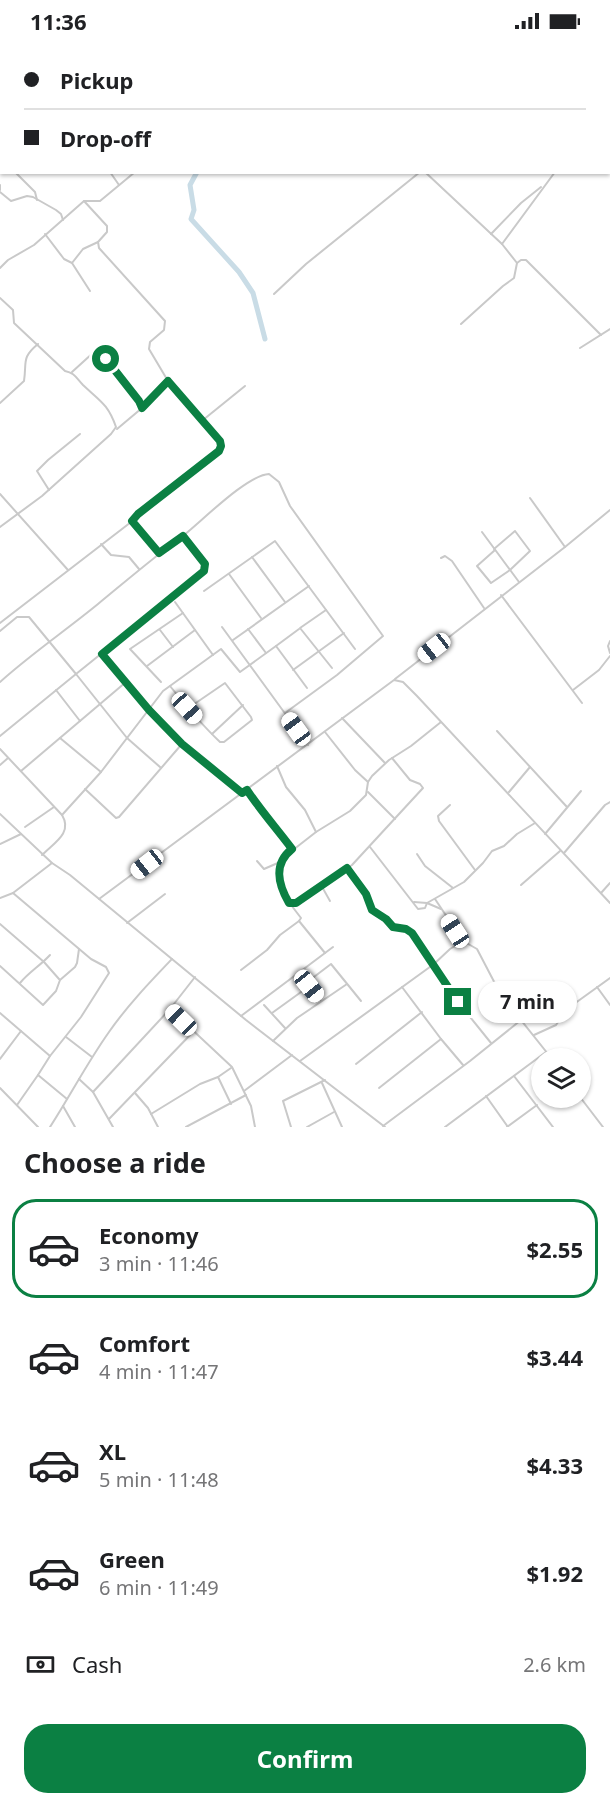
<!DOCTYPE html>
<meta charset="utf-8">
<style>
:root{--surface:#fff;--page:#f2f2f2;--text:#202124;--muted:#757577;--line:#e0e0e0;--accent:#0b8043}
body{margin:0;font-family:"Noto Sans",sans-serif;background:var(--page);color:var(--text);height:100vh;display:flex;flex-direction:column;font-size:22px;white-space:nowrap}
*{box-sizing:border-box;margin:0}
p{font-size:20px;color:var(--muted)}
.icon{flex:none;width:33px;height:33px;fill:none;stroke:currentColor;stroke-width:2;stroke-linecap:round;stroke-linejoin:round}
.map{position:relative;height:1085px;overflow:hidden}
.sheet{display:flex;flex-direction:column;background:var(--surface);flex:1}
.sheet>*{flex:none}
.guide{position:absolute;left:0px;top:0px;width:610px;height:132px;box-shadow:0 2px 4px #0004;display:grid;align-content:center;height:132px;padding:0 24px;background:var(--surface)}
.fabs{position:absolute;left:531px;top:1006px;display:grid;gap:12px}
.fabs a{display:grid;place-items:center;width:60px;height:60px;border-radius:50%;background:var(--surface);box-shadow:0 2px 4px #0004;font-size:30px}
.end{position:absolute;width:27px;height:27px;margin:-14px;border:8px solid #0b8043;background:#fff;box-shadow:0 0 0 3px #fff}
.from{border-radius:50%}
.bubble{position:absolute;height:42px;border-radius:21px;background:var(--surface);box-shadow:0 2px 4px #0004;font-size:20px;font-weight:700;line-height:42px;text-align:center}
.car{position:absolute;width:18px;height:36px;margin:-18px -9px;border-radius:8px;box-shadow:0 0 4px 2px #0007;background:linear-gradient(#fff 24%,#345 0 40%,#fff 0 76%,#345 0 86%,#fff 0)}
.guide b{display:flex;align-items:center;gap:21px;height:57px;font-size:22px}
.guide b+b{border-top:2px solid var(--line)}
.guide i{width:15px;height:15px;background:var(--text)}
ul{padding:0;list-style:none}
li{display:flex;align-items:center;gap:18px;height:99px;margin:0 12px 9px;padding:0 12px;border:3px solid transparent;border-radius:24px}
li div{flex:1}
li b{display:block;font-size:22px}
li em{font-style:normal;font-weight:700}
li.selected{border-color:var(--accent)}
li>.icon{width:54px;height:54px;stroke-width:1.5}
h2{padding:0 24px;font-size:27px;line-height:72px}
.pay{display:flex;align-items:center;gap:15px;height:66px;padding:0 24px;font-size:22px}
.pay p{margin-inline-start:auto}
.button{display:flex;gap:12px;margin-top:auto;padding:12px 24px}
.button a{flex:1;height:69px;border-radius:24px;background:var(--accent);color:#fff;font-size:24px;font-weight:700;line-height:69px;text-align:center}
.status{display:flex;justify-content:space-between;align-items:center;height:42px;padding:0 30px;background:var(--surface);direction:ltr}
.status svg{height:16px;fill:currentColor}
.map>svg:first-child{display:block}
</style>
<div class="status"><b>11:36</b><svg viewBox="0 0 49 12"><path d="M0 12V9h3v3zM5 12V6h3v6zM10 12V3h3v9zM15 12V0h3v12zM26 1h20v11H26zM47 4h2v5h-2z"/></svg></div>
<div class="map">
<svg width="610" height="1085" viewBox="0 0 610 1085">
<rect width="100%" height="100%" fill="#fff"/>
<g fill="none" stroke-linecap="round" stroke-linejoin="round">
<g stroke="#c9dce6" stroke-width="5">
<polyline points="156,0 157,2"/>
<polyline points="197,130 190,143 194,168 191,177 239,230 253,251 265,297"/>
</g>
<g stroke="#c9c9c9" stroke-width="2">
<polyline points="186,1 187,0"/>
<polyline points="284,2 286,0"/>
<polyline points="0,12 2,14"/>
<polyline points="609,76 610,75"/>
<polyline points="0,115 2,116"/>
<polyline points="15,130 35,150 37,158"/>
<polyline points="110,130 119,143"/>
<polyline points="425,130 502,202 517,221 514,236 503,244 461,282"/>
<polyline points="0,143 0,148"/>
<polyline points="0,150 11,159 27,154 33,155 56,168 61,172 63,178"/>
<polyline points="84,159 107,184 107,190 98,200 99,206 165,279 164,288 150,300 149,307 168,339 142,366"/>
<polyline points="45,192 64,217 72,221 90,249"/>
<polyline points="491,192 521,161 541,145"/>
<polyline points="502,202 555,130"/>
<polyline points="72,221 83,207 98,200"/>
<polyline points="517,221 521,218 526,218 601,293"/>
<polyline points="0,226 8,218 34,203 84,159 100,159 135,130"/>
<polyline points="274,252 306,222 420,130"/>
<path d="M0,256L13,268L14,281L65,329C75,331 76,336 83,343C100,359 108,362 116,385L111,392L42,454L0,485"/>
<polyline points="580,306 610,287"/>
<path d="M72,330L94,310C105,312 139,355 142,366L117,387"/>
<path d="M0,361L24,339C27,320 21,316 38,302"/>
<polyline points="203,378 245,344"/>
<polyline points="49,448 37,429 48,418 80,392"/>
<polyline points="0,452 68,528"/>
<polyline points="530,456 565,505"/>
<polyline points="138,472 219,409 221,404 220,399 168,339"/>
<polyline points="132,479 159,511"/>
<polyline points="482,490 519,540"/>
<polyline points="101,502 111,513 129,515 139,527"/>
<polyline points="494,507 515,489 530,509 510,528 491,541 477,524 495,508"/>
<polyline points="252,515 285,560"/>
<polyline points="441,516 445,514 452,519 484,566"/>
<polyline points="229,532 261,576"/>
<polyline points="204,549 275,499 355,607"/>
<polyline points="501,553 582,661"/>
<polyline points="175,560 213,613"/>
<polyline points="326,568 300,586 332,626"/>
<polyline points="0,581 135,477 137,470"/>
<polyline points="222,585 308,703"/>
<polyline points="248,587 266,611"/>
<polyline points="299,587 276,604 307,646"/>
<polyline points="160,588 173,605"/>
<polyline points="0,589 17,575 29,575 76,632 0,694"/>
<polyline points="233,598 309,544"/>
<polyline points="610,599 608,604 610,611"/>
<polyline points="102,612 149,668 182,702 242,751"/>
<polyline points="147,624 195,588"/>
<polyline points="293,628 344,591"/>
<polyline points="395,637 565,505 610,468"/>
<path d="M0,640C31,612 65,589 98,562C126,539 154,515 184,493C203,478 247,433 269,432L279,440L290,464L383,594L337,633L285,671"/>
<polyline points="161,640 130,607 183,571"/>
<path d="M170,644C186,664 202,683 220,700H224L252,678L251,675L225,641L187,667"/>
<polyline points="56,648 80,679"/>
<polyline points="573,648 599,628 610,614"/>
<polyline points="342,676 385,721"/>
<polyline points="497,689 567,765"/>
<polyline points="325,690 355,728 368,740"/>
<polyline points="212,692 243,663"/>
<polyline points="60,696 101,730"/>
<polyline points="0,707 62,773 101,730 163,649 221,607 240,630 276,604"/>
<polyline points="0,723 8,716"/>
<polyline points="277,724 286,745 305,768 316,790"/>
<polyline points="160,725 127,696 76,632 204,529 205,522 183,493"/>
<polyline points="21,729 126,640"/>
<polyline points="85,747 116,776 119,775 181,703"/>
<path d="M247,748C261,769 277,787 292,807"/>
<polyline points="368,750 395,777"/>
<polyline points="509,750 530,725"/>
<polyline points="450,763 438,774 439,779 475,828"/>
<polyline points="0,772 52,821 70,833 246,978 385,1085"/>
<polyline points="25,785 54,765"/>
<polyline points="545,792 581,749"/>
<polyline points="0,802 21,792"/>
<polyline points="370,805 418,867 425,866 427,861 441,867"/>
<polyline points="564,811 605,763 610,760"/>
<polyline points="417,812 425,824 453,846"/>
<path d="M42,813C54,801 73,791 62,773"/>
<polyline points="257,819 264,827 280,820"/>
<polyline points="347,827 366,852 372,868 386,877 393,885 406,887 413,891 458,960 491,1001"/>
<polyline points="321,843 330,859"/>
<polyline points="521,843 560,809"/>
<polyline points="13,851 91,917 106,925 109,931 81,975 50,1014"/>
<polyline points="601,851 610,841"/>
<polyline points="0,856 13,851 52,821"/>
<polyline points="99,857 394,638 403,640 417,654 610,861"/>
<polyline points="435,857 463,899"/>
<polyline points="414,860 427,861 464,840 483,821 492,809 504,804 517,792 535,781"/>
<polyline points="291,862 299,860 352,823 423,746 420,742 410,738 392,716"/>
<polyline points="127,881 165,852"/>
<polyline points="0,882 44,920 59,937"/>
<polyline points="325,911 299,879 301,876 288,859 280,841 279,828 284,815 316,790 350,769 366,753 368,740 372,734 389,718 411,704 441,680"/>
<polyline points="0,924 43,963 56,949 60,938 75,925 77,921 79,907"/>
<polyline points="241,928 267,908 280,893 299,879"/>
<path d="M20,941C29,930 41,923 50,913"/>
<polyline points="402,945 441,997 463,1023"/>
<polyline points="597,945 610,963"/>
<polyline points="321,959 306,941 331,922 361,959"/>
<polyline points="264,963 285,986"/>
<polyline points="170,967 232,1025 251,1064 255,1085"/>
<polyline points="0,971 50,1014 38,1033 67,1057"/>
<polyline points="272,971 308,945"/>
<polyline points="241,974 333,905"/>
<polyline points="534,993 556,983 567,967 610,936"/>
<polyline points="66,995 92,1015"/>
<polyline points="273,999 297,976 347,942"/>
<polyline points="0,1017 21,989"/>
<polyline points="300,1019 434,922 450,907 463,899 477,907 501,953 552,1017"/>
<polyline points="356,1022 422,970"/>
<polyline points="514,1034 553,1085"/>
<polyline points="218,1035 231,1062"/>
<polyline points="79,1037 93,1050 113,1085"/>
<polyline points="322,1041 342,1085"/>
<polyline points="0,1046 38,1085"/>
<polyline points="379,1046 441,997"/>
<polyline points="244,1049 292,1013"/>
<polyline points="93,1050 170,967 195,935"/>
<polyline points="135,1051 148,1066 158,1085"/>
<polyline points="486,1054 508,1085"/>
<polyline points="580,1055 603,1085"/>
<polyline points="17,1063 38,1033"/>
<polyline points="63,1064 75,1085"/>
<polyline points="151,1072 200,1042 218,1035 231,1026"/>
<polyline points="109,1077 193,990"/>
<polyline points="383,1084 470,1019 521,978"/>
<path d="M50,1085C70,1054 87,1021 109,990C127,964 150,940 172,917"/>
<polyline points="186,1085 246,1053"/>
<polyline points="291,1085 283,1059 325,1038"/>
<polyline points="307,1085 334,1070"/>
<polyline points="445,1085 546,1010"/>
<polyline points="507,1085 537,1063"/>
</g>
</g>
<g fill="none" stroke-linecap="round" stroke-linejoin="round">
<path stroke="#0b8043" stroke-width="8" d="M106,317L139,359L142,366L168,339L220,399L221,404L219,409L138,472L132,479L159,511L183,494L205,522L204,529L102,612L149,668L182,702L242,751L247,748C261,769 277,787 292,807C273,822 278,842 289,861H296L347,826L366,852L372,868L386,877L393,885L406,887L412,891L458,960"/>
</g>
</svg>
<div class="fabs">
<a><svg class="icon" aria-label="layers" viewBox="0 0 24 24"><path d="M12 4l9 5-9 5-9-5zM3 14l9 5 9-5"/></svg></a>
</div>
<i class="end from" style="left:106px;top:317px"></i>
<i class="end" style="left:458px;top:960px"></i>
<div class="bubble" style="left:478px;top:939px;width:99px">7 min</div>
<i class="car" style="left:434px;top:606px;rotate:232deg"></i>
<i class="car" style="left:187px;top:666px;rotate:138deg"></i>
<i class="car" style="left:296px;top:687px;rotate:324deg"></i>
<i class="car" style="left:147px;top:822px;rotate:232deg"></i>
<i class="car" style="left:455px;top:889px;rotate:327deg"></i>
<i class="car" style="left:309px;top:944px;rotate:141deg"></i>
<i class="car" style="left:181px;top:978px;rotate:314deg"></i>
<div class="guide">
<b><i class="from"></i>Pickup</b>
<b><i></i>Drop-off</b>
</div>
</div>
<section class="sheet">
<h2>Choose a ride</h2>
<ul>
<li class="selected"><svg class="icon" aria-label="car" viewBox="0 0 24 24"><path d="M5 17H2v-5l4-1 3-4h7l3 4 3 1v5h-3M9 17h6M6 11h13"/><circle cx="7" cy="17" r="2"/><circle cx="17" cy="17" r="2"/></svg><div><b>Economy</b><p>3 min · 11:46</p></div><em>$2.55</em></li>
<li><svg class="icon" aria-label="car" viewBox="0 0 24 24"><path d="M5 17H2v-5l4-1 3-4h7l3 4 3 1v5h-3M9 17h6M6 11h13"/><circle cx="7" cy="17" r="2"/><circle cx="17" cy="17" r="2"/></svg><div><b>Comfort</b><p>4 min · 11:47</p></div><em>$3.44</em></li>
<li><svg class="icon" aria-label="car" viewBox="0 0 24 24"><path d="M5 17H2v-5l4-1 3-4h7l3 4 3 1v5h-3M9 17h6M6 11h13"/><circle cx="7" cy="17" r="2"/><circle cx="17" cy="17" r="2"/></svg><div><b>XL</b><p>5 min · 11:48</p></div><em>$4.33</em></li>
<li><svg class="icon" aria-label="car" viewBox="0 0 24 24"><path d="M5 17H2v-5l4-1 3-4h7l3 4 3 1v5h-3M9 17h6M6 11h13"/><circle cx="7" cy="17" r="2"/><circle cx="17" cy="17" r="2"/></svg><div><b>Green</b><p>6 min · 11:49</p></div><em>$1.92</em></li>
</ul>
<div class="pay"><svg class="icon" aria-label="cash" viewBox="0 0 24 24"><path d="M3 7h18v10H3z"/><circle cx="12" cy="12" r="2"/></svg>Cash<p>2.6 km</p></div>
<div class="button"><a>Confirm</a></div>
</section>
